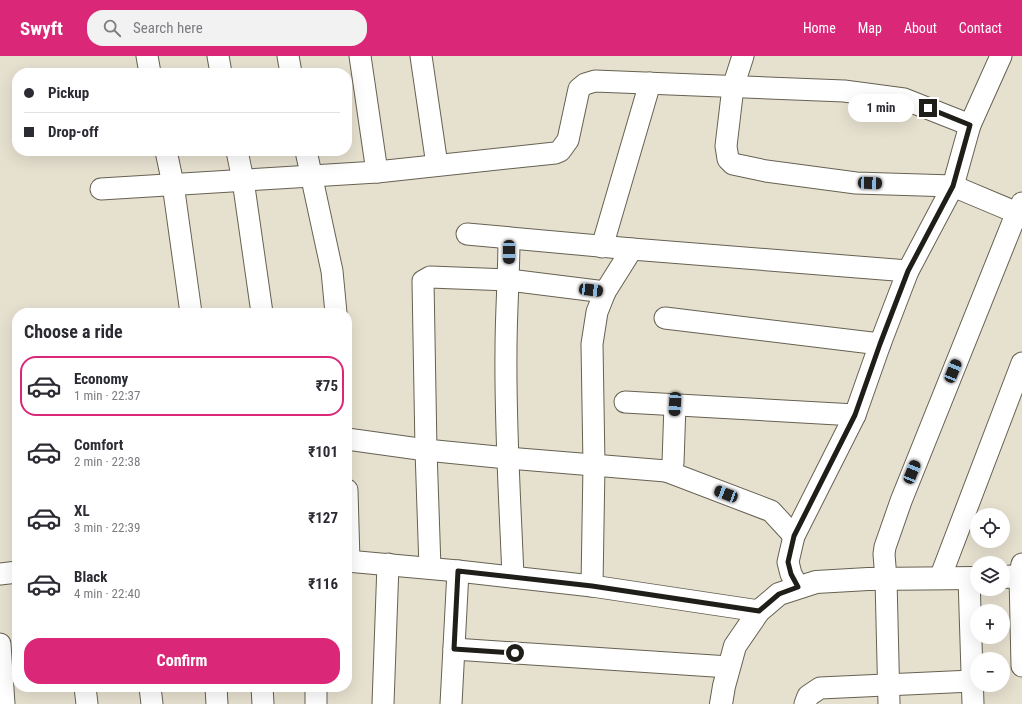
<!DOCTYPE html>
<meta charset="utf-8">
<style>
:root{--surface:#fff;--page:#f2f2f3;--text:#2b2b33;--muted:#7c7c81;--line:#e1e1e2;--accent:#db2777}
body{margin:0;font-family:"Roboto Condensed",sans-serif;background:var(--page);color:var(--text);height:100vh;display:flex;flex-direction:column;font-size:15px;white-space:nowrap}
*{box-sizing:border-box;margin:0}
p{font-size:13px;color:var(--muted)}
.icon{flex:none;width:22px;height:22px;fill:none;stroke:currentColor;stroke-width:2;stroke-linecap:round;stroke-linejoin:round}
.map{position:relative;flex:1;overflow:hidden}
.details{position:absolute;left:12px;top:252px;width:340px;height:384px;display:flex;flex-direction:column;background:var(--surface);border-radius:16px;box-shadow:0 4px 16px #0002}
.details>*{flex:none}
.top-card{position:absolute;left:12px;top:12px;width:340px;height:88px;border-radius:16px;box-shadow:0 4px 16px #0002;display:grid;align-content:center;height:88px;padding:0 12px;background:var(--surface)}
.buttons{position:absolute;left:970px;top:452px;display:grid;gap:8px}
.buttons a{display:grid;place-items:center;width:40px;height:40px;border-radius:50%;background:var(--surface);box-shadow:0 4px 16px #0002;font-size:20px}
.end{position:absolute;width:18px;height:18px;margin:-9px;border:5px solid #201e18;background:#fff;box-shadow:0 0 0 2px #fff}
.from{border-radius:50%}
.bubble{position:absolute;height:28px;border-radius:14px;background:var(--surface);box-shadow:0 4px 16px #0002;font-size:13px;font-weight:700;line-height:28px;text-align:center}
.car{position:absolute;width:12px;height:24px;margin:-12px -6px;border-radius:5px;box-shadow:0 0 3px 1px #0007;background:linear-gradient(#222 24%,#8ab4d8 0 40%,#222 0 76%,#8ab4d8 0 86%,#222 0)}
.top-card b{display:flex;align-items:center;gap:14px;height:38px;font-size:15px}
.top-card b+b{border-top:1px solid var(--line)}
.top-card i{width:10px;height:10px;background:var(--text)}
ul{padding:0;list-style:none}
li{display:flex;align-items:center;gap:12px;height:60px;margin:0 8px 6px;padding:0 4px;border:2px solid transparent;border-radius:16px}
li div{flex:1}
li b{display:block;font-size:15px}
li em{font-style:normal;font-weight:700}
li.on{border-color:var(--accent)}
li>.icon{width:36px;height:36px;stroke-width:1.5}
h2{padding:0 12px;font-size:18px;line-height:48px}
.action{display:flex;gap:8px;margin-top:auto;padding:8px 12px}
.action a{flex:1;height:46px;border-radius:16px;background:var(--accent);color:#fff;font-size:16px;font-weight:700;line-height:46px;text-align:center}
header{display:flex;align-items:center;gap:24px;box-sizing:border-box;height:56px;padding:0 20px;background:var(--accent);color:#fff}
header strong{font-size:19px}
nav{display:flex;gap:22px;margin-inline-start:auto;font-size:14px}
.search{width:280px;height:36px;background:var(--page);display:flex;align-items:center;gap:10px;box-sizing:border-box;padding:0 14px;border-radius:16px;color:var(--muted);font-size:15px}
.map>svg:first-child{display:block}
</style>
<header>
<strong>Swyft</strong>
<div class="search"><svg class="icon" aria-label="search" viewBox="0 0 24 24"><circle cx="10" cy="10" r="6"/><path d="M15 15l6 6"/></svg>Search here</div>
<nav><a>Home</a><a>Map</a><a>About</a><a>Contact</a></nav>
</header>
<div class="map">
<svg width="1022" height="648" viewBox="0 0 1022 648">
<rect width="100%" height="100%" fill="#e6e0cf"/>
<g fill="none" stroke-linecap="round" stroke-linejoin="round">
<g stroke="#666152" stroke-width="23">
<g id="minor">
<polyline points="147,0 150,17"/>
<polyline points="218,0 221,17"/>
<polyline points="288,0 291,17"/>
<polyline points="360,0 377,116"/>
<polyline points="421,0 437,109"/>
<polyline points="743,0 733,31 726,90 728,103 733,108 766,115 856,127 953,130 1022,159"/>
<polyline points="166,95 173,128 191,257"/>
<polyline points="237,95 243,124 262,257"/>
<polyline points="306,95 332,215 336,257"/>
<polyline points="101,133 377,116 555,97 560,95 568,84 579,33 585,28 595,25 844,35 904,43 970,69"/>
<polyline points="467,178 632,193 908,215"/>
<path d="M509,182C509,219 506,257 506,294C505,370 510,445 513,521"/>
<polyline points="602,191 650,27"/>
<polyline points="665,262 880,288"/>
<polyline points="625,346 855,359"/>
<polyline points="347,383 426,394 507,402 666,415 669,414 673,407 675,348"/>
<polyline points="666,415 771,455 794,480"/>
<polyline points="347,434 349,505"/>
<polyline points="347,505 458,515 592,530 759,555"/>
<polyline points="1022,508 1020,520 1022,610"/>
<polyline points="430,512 426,394 423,225 430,221 509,224 605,236"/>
<polyline points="0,518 17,516"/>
<polyline points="940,522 1022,307"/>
<polyline points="969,522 973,648"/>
<polyline points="592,530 594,409 592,288 597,256 605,236 632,193"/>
<polyline points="798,531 791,518 788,506 794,480 855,359 880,288 908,215 953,130 970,69 1001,0"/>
<polyline points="0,588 4,648"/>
<polyline points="454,593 729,611"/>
<polyline points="85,631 87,648"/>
<polyline points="150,631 152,648"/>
<polyline points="216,631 217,648"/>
<polyline points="262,631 263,648"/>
<polyline points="316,631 316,648"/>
<polyline points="383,648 388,508"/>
<polyline points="451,648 458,515"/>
<polyline points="805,648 808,640 820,632 972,625"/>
<polyline points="889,648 886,523 884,498 885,491 901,445 1017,156 1018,157 1022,147"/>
</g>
</g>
<g stroke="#666152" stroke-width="24">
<g id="major">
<polyline points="1003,521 1022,520"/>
<polyline points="721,648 724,630 735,590 759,555 779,538 816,526 868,523 977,522"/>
</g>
</g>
<use href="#minor" stroke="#fff" stroke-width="21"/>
<use href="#major" stroke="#fff" stroke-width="22"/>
</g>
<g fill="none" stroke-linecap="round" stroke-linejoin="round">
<polyline stroke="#201e18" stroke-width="5" points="515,597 454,593 458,515 592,530 759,555 779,538 798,531 791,518 788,506 794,480 855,359 880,288 908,215 953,130 970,69 928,52"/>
</g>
</svg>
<div class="buttons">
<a><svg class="icon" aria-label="locate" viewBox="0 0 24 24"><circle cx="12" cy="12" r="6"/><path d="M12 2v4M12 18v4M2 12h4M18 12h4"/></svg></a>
<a><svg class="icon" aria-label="layers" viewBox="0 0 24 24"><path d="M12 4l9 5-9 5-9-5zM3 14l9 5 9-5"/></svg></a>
<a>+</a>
<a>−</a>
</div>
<i class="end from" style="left:515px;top:597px"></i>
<i class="end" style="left:928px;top:52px"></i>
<div class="bubble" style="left:848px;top:38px;width:66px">1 min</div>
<i class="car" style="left:870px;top:127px;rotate:92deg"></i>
<i class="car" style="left:509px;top:196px;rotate:180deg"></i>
<i class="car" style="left:591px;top:234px;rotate:97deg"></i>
<i class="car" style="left:953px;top:315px;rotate:22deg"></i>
<i class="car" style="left:675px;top:348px;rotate:183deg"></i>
<i class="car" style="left:912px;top:416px;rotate:22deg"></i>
<i class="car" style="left:726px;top:438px;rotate:291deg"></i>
<div class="top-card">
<b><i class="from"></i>Pickup</b>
<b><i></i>Drop-off</b>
</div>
<section class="details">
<h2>Choose a ride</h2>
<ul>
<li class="on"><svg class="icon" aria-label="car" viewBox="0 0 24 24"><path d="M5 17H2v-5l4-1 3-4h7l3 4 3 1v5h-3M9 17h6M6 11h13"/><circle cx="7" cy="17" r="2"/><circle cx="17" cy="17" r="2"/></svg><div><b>Economy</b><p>1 min · 22:37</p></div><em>₹75</em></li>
<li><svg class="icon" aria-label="car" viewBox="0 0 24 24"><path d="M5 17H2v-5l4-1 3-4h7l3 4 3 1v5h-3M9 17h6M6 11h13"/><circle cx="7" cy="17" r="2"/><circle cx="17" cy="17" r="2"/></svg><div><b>Comfort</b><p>2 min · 22:38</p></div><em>₹101</em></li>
<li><svg class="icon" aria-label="car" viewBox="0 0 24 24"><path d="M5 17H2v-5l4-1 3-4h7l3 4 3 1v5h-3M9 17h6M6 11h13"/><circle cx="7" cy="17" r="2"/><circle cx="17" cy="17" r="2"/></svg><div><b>XL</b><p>3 min · 22:39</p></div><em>₹127</em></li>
<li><svg class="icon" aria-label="car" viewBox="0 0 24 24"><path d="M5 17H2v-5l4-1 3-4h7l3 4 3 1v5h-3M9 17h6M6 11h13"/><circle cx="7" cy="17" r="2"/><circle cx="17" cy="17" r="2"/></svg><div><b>Black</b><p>4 min · 22:40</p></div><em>₹116</em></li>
</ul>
<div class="action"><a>Confirm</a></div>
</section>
</div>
